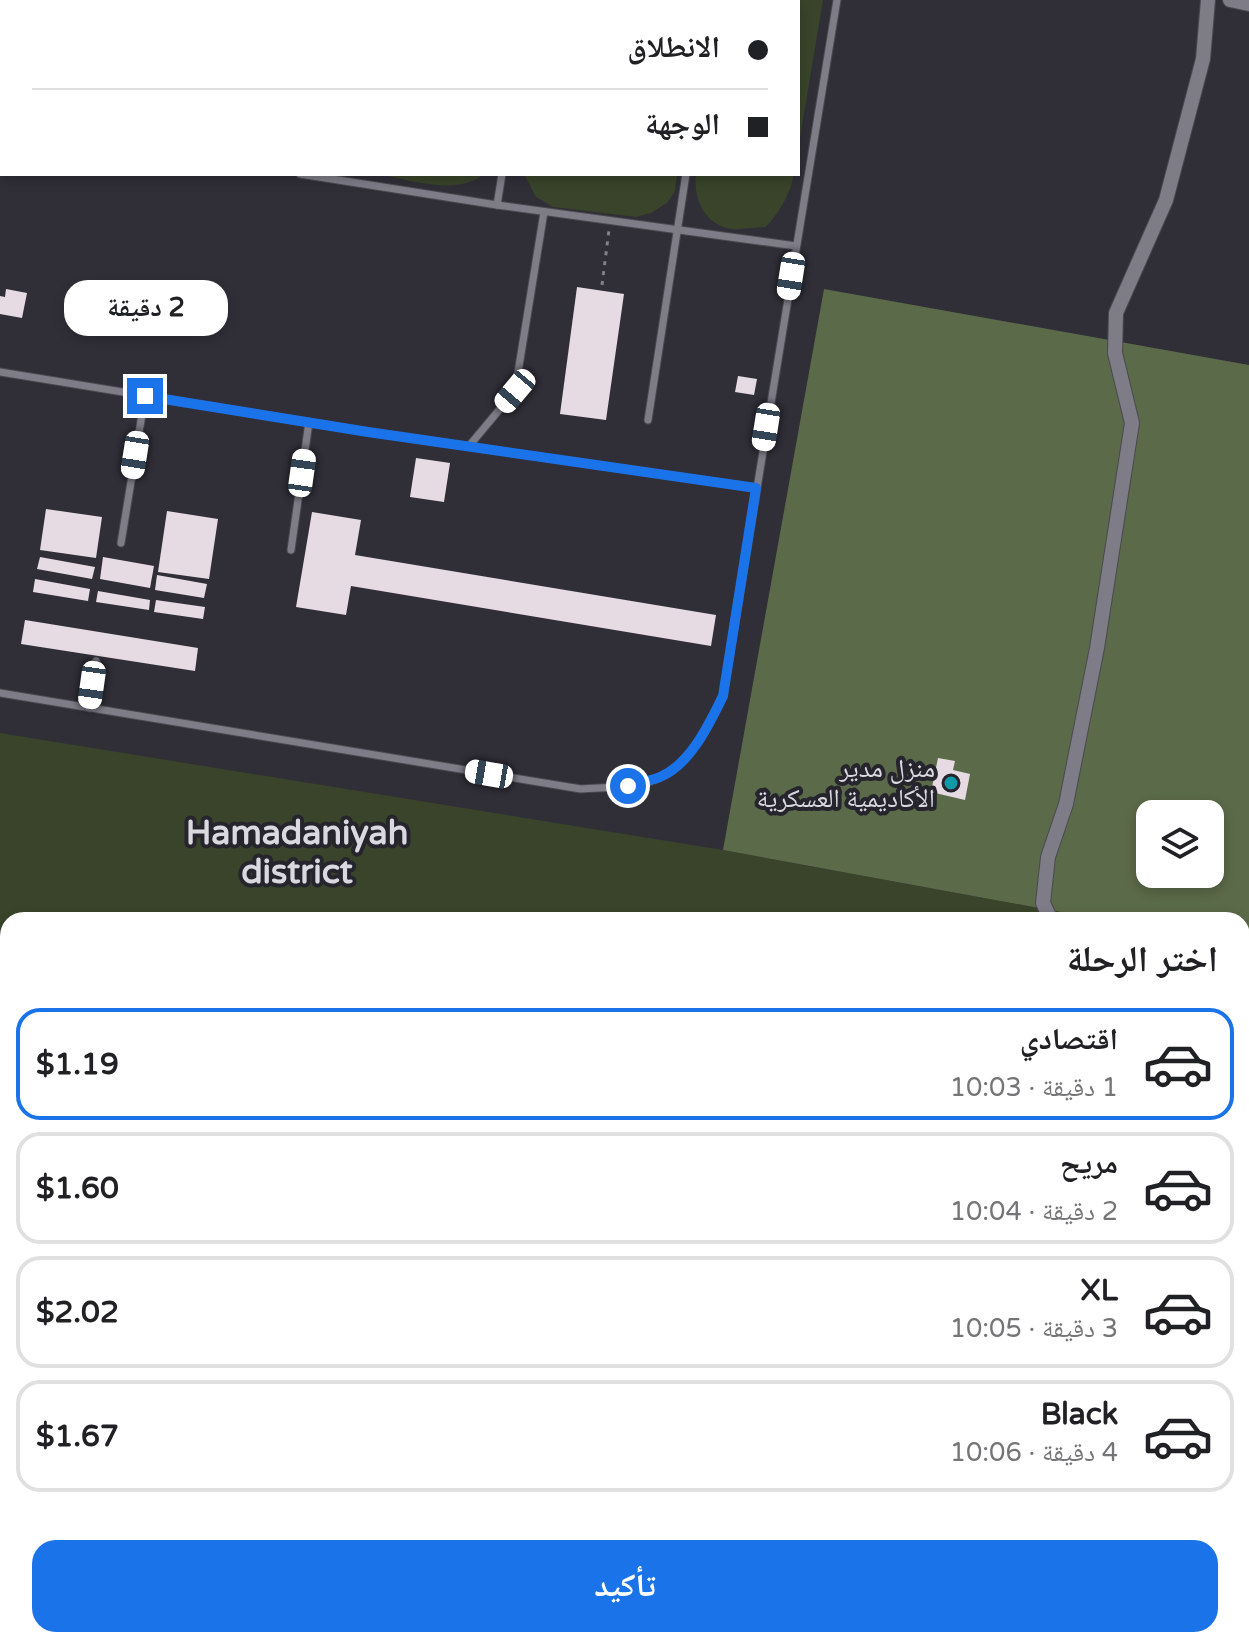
<!DOCTYPE html>
<html lang="ar">
<meta charset="utf-8">
<style>
:root{--surface:#fff;--page:#f6f6f6;--text:#202124;--muted:#757577;--line:#e0e0e0;--accent:#1a73e8}
body{margin:0;font-family:"Varela Round","Noto Naskh Arabic",sans-serif;background:var(--page);color:var(--text);direction:rtl;height:100vh;display:flex;flex-direction:column;font-size:30px;white-space:nowrap}
*{box-sizing:border-box;margin:0}
p{font-size:26px;color:var(--muted)}
.icon{flex:none;width:44px;height:44px;fill:none;stroke:currentColor;stroke-width:2;stroke-linecap:round;stroke-linejoin:round}
.map{position:relative;flex:1;overflow:hidden;direction:ltr}
.panel{position:absolute;left:0px;top:912px;width:1250px;height:736px;display:flex;flex-direction:column;background:var(--surface);border-radius:24px 24px 0 0;box-shadow:0 4px 12px #0003;direction:rtl}
.panel>*{flex:none}
.top-card{position:absolute;left:0px;top:0px;width:800px;height:176px;box-shadow:0 4px 12px #0003;direction:rtl;display:grid;align-content:center;height:176px;padding:0 32px;background:var(--surface)}
.buttons{position:absolute;left:1136px;top:800px;display:grid;gap:16px}
.buttons a{display:grid;place-items:center;width:88px;height:88px;border-radius:16px;background:var(--surface);box-shadow:0 4px 12px #0003;font-size:40px}
.end{position:absolute;width:36px;height:36px;margin:-18px;border:10px solid #1a73e8;background:#fff;box-shadow:0 0 0 4px #fff}
.from{border-radius:50%}
.bubble{position:absolute;height:56px;border-radius:24px;background:var(--surface);box-shadow:0 4px 12px #0003;font-size:26px;font-weight:700;line-height:56px;text-align:center;direction:rtl}
.car{position:absolute;width:24px;height:48px;margin:-24px -12px;border-radius:10px;box-shadow:0 0 6px 2px #0007;background:linear-gradient(#fff 24%,#345 0 40%,#fff 0 76%,#345 0 86%,#fff 0)}
.top-card b{display:flex;align-items:center;gap:28px;height:76px;font-size:30px}
.top-card b+b{border-top:2px solid var(--line)}
.top-card i{width:20px;height:20px;background:var(--text)}
ul{padding:0;list-style:none}
li{display:flex;align-items:center;gap:24px;height:112px;margin:0 16px 12px;padding:0 16px;border:4px solid var(--line);border-radius:24px}
li div{flex:1}
li b{display:block;font-size:30px}
li em{font-style:normal;font-weight:700}
li.active{border-color:var(--accent)}
li>.icon{width:72px;height:72px;stroke-width:1.5}
h2{padding:0 32px;font-size:36px;line-height:96px}
.cta{display:flex;gap:16px;margin-top:auto;padding:16px 32px}
.cta a{flex:1;height:92px;border-radius:24px;background:var(--accent);color:#fff;font-size:32px;font-weight:700;line-height:92px;text-align:center}
.map>svg:first-child{display:block}
</style>
<div class="map">
<svg width="1249" height="1648" viewBox="0 0 1249 1648">
<rect width="100%" height="100%" fill="#302e37"/>
<g fill="#39442a">
<polygon points="541,0 823,0 798,150 798,2"/>
<path d="M376,174H484C456,197 409,179 376,174Z"/>
<polygon points="524,174 677,174 675,191 667,203 651,213 636,217 553,207 536,197"/>
<path d="M696,174H794C790,195 780,211 766,227C755,227 743,230 732,229C704,225 693,198 696,174Z"/>
<polygon points="0,733 723,850 1104,920 8,920 8,932 0,931"/>
<polygon points="1242,945 1249,947 1249,1143 1242,1142"/>
<polygon points="1031,1640 1157,1640 1155,1648 1033,1648"/>
</g>
<path fill="#5b6a48" fill-rule="evenodd" d="M824,289L1249,365V947L1242,945V920H1104L723,850ZM1150,814H1210V874H1150Z"/>
<g fill="#e7dbe3">
<polygon points="577,287 624,294 606,420 560,414"/>
<polygon points="6,289 27,293 22,318 0,314 0,296 5,297"/>
<polygon points="738,376 757,379 754,395 735,392"/>
<polygon points="416,458 450,463 444,502 410,497"/>
<polygon points="46,509 102,517 96,558 40,550"/>
<polygon points="167,511 218,519 209,579 158,572"/>
<polygon points="312,512 361,520 355,555 716,615 711,646 351,586 346,615 296,607"/>
<polygon points="40,557 95,567 92,579 37,569"/>
<polygon points="103,557 154,566 150,588 100,579"/>
<polygon points="157,575 207,584 204,598 155,590"/>
<polygon points="35,579 90,589 88,601 33,592"/>
<polygon points="98,591 150,600 149,610 96,602"/>
<polygon points="156,600 205,607 203,619 154,612"/>
<polygon points="25,620 198,648 195,671 21,644"/>
<polygon points="938,758 955,761 953,770 970,774 965,800 931,792"/>
<polygon points="0,1060 8,1062 8,1094 0,1093"/>
<polygon points="8,1351 8,1385 0,1388 0,1353"/>
<polygon points="1242,1417 1249,1418 1249,1445 1242,1444"/>
<polygon points="1242,1499 1249,1500 1249,1567 1242,1565"/>
<polygon points="37,1640 67,1640 69,1648 22,1648 21,1645"/>
<polygon points="80,1640 128,1640 129,1643 110,1648 82,1648"/>
<polygon points="200,1640 202,1648 168,1648 168,1647"/>
<polygon points="214,1640 262,1640 264,1648 216,1648"/>
<polygon points="339,1640 358,1640 360,1648 313,1648"/>
<polygon points="375,1640 418,1640 421,1648 378,1648"/>
<polygon points="1203,1640 1223,1640 1222,1648 1201,1648"/>
</g>
<g fill="none" stroke-linecap="round" stroke-linejoin="round">
<g stroke="#4a4950" stroke-width="9">
<g id="service">
<polyline points="76,2 77,0"/>
<polyline points="118,2 119,0"/>
<polyline points="287,2 287,0"/>
<polyline points="324,2 324,0"/>
<polyline points="525,2 525,0"/>
<polyline points="0,126 2,127"/>
<polyline points="300,174 497,205 796,246"/>
<polyline points="497,205 502,174"/>
<polyline points="0,372 368,432 756,488"/>
<polyline points="648,420 686,174"/>
<polyline points="469,446 515,391 544,212"/>
<polyline points="121,543 145,396"/>
<polyline points="291,550 309,422"/>
<path d="M0,693L581,789C607,787 639,789 663,776C692,760 709,724 723,696L837,0"/>
<polyline points="89,708 96,661"/>
</g>
</g>
<g stroke="#4a4950" stroke-width="16">
<g id="minor">
<polyline points="1230,0 1249,4"/>
<polyline points="1051,920 1043,903 1048,857 1066,804 1097,648 1132,423 1115,353 1116,313 1166,200 1203,59 1208,0"/>
<polyline points="0,1117 8,1119"/>
<polyline points="0,1202 8,1232"/>
<polyline points="0,1278 8,1276"/>
<polyline points="0,1449 8,1447"/>
<polyline points="1242,1464 1249,1465"/>
<polyline points="0,1494 8,1498"/>
<polyline points="0,1613 8,1611"/>
<polyline points="281,1640 282,1648"/>
<polyline points="502,1640 504,1648"/>
<polyline points="693,1640 707,1648"/>
<polyline points="1017,1640 1019,1648"/>
<polyline points="757,1648 761,1640"/>
<polyline points="1179,1648 1181,1640"/>
</g>
</g>
<g stroke="#4a4950" stroke-width="20">
<g id="tertiary">
<polyline points="0,954 8,955"/>
<polyline points="0,990 8,991"/>
<polyline points="1242,1161 1249,1162"/>
<polyline points="1242,1199 1249,1200"/>
</g>
</g>
<g stroke="#828188" stroke-width="3" stroke-dasharray="4 6" stroke-linecap="butt">
<polyline points="362,2 362,0"/>
<polyline points="462,2 463,0"/>
<polyline points="602,285 609,230"/>
<polyline points="0,1009 8,1010"/>
<polyline points="0,1406 8,1404"/>
</g>
<use href="#service" stroke="#7e7c87" stroke-width="7"/>
<use href="#minor" stroke="#7e7c87" stroke-width="14"/>
<use href="#tertiary" stroke="#7e7c87" stroke-width="18"/>
</g>
<g fill="none" stroke-linecap="round" stroke-linejoin="round">
<path stroke="#1a73e8" stroke-width="10" d="M145,396L368,432L756,488L723,696C709,724 691,764 660,777C650,781 638,783 628,786"/>
</g>
<circle fill="#0f9aa8" stroke="#26242d" stroke-width="3" cx="951" cy="783" r="8"/>
<g text-anchor="middle" stroke-width="8" stroke-linejoin="round" paint-order="stroke">
<g font-size="26" fill="#dad9df" stroke="#26242d" text-anchor="end">
<text x="935" y="777">منزل مدير<tspan x="935" dy="30">الأكاديمية العسكرية</tspan></text>
</g>
<g font-size="34" font-weight="bold" fill="#dad9df" stroke="#26242d">
<text x="297" y="844">Hamadaniyah<tspan x="297" dy="39">district</tspan></text>
</g>
</g>
</svg>
<div class="buttons">
<a><svg class="icon" aria-label="layers" viewBox="0 0 24 24"><path d="M12 4l9 5-9 5-9-5zM3 14l9 5 9-5"/></svg></a>
</div>
<i class="end from" style="left:628px;top:786px"></i>
<i class="end" style="left:145px;top:396px"></i>
<div class="bubble" style="left:64px;top:280px;width:164px">2 دقيقة</div>
<i class="car" style="left:791px;top:276px;rotate:189deg"></i>
<i class="car" style="left:515px;top:391px;rotate:220deg"></i>
<i class="car" style="left:766px;top:427px;rotate:189deg"></i>
<i class="car" style="left:135px;top:455px;rotate:189deg"></i>
<i class="car" style="left:302px;top:473px;rotate:8deg"></i>
<i class="car" style="left:92px;top:685px;rotate:188deg"></i>
<i class="car" style="left:489px;top:774px;rotate:280deg"></i>
<div class="top-card">
<b><i class="from"></i>الانطلاق</b>
<b><i></i>الوجهة</b>
</div>
<section class="panel">
<h2>اختر الرحلة</h2>
<ul>
<li class="active"><svg class="icon" aria-label="car" viewBox="0 0 24 24"><path d="M5 17H2v-5l4-1 3-4h7l3 4 3 1v5h-3M9 17h6M6 11h13"/><circle cx="7" cy="17" r="2"/><circle cx="17" cy="17" r="2"/></svg><div><b>اقتصادي</b><p>1 دقيقة · 10:03</p></div><em>$1.19</em></li>
<li><svg class="icon" aria-label="car" viewBox="0 0 24 24"><path d="M5 17H2v-5l4-1 3-4h7l3 4 3 1v5h-3M9 17h6M6 11h13"/><circle cx="7" cy="17" r="2"/><circle cx="17" cy="17" r="2"/></svg><div><b>مريح</b><p>2 دقيقة · 10:04</p></div><em>$1.60</em></li>
<li><svg class="icon" aria-label="car" viewBox="0 0 24 24"><path d="M5 17H2v-5l4-1 3-4h7l3 4 3 1v5h-3M9 17h6M6 11h13"/><circle cx="7" cy="17" r="2"/><circle cx="17" cy="17" r="2"/></svg><div><b>XL</b><p>3 دقيقة · 10:05</p></div><em>$2.02</em></li>
<li><svg class="icon" aria-label="car" viewBox="0 0 24 24"><path d="M5 17H2v-5l4-1 3-4h7l3 4 3 1v5h-3M9 17h6M6 11h13"/><circle cx="7" cy="17" r="2"/><circle cx="17" cy="17" r="2"/></svg><div><b>Black</b><p>4 دقيقة · 10:06</p></div><em>$1.67</em></li>
</ul>
<div class="cta"><a>تأكيد</a></div>
</section>
</div>
